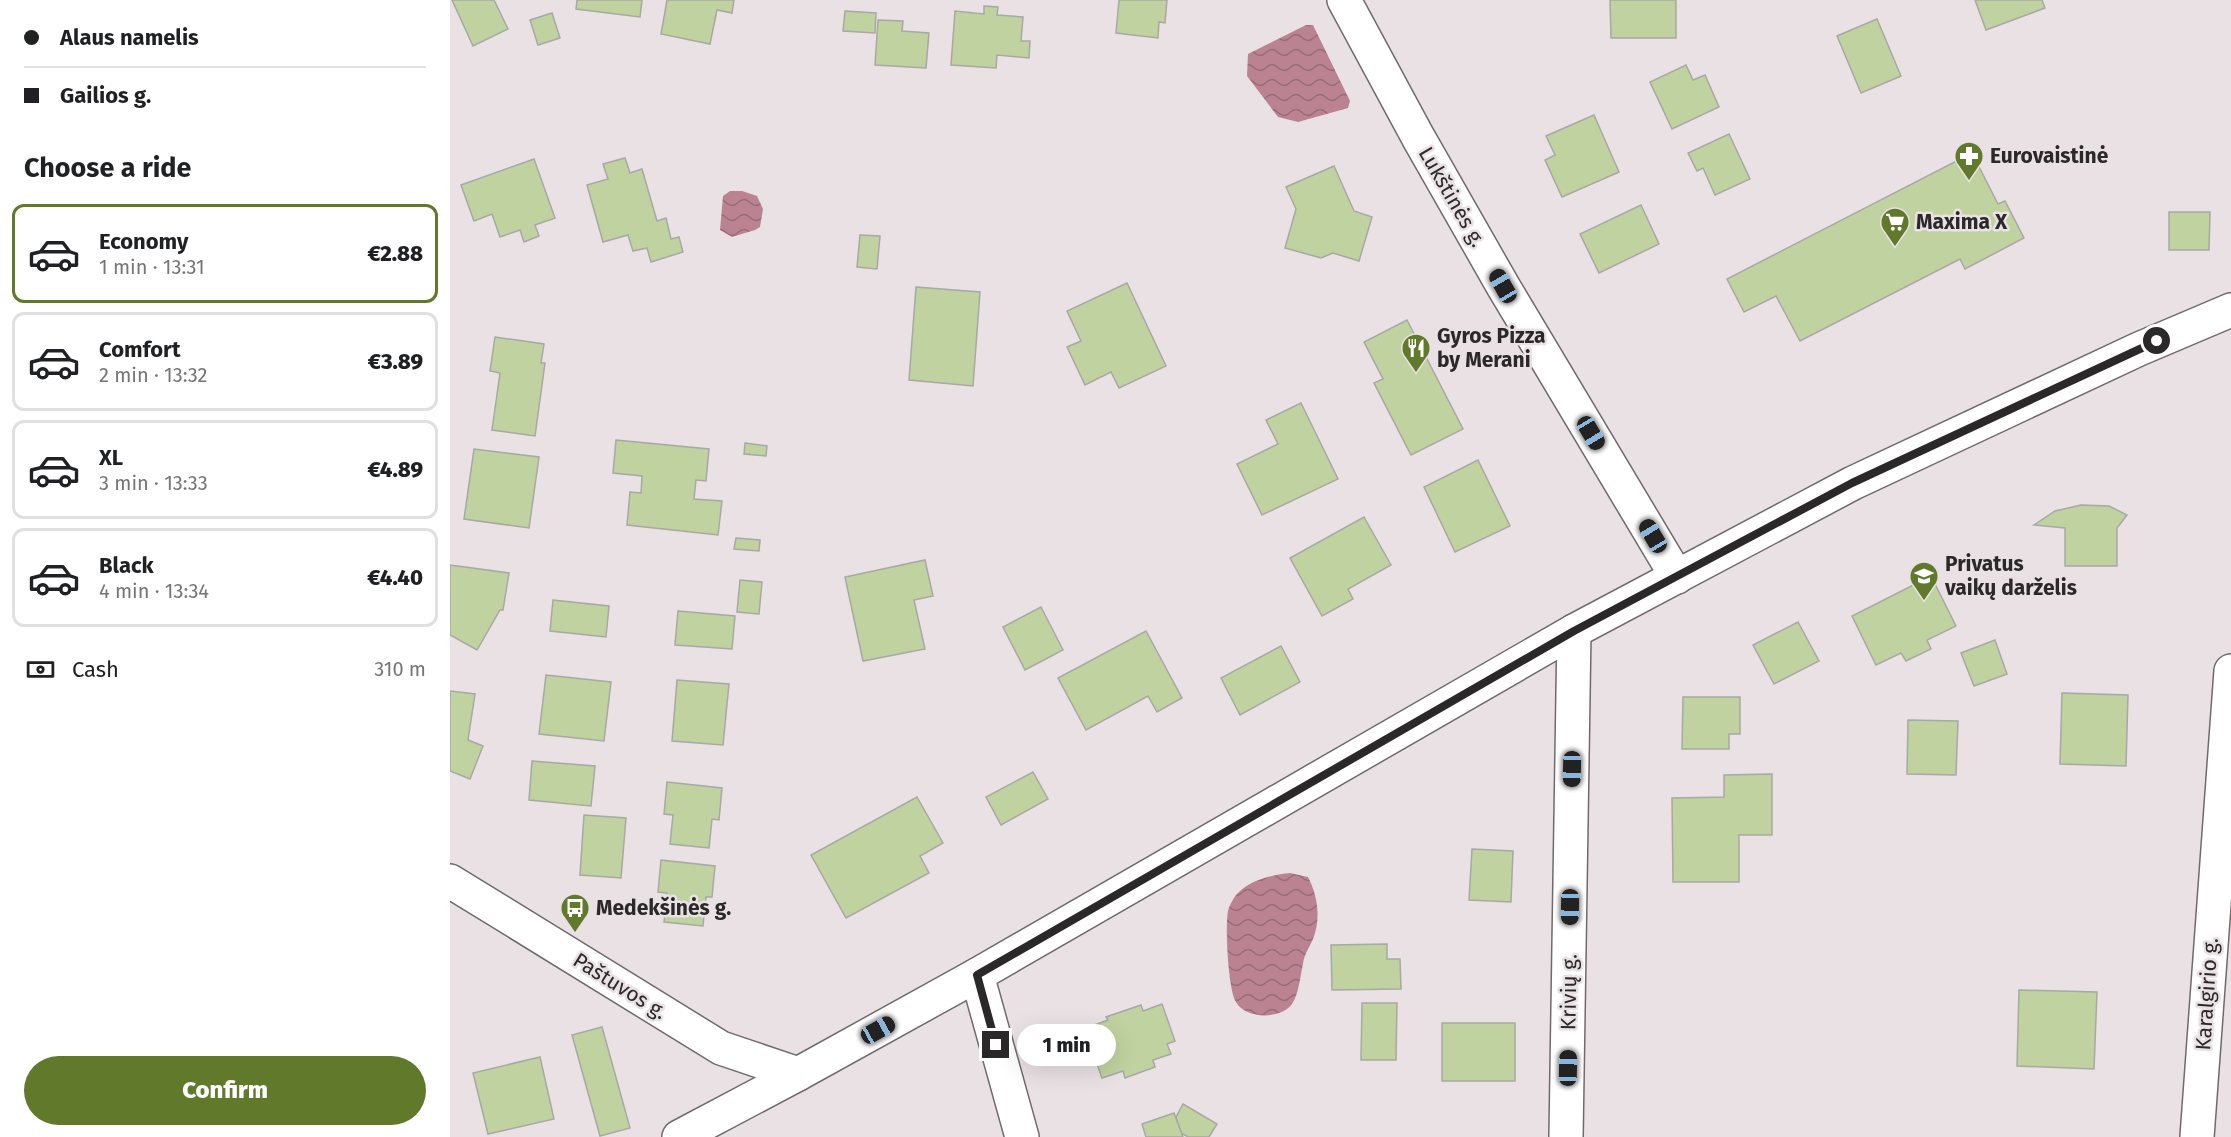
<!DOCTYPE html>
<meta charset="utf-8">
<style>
:root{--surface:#fff;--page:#f2f2f2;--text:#202124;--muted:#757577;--line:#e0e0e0;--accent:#60792b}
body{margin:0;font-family:"Fira Sans",sans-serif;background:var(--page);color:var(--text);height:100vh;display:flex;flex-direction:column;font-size:22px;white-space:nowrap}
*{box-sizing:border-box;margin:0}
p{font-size:20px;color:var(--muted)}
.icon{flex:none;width:33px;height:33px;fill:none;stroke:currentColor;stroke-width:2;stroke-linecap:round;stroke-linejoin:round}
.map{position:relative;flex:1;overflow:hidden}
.sheet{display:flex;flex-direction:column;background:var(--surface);width:450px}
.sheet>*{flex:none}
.top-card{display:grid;align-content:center;height:132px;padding:0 24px;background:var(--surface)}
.end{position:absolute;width:27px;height:27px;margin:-14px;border:8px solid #2a2828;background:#fff;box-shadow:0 0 0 3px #fff}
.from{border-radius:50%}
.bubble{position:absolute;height:42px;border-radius:21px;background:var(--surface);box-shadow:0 6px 24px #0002;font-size:20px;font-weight:800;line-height:42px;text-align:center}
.car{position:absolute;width:18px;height:36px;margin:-18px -9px;border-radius:8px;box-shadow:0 0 4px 2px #0007;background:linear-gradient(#222 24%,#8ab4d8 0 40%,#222 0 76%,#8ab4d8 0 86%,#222 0)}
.top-card b{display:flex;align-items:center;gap:21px;height:57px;font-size:22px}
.top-card b+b{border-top:2px solid var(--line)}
.top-card i{width:15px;height:15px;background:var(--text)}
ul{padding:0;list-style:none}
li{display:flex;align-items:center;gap:18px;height:99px;margin:0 12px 9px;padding:0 12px;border:3px solid var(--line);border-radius:12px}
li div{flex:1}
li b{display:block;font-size:22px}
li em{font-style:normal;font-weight:800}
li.on{border-color:var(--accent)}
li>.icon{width:54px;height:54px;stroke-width:1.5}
h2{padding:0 24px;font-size:27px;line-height:72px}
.pay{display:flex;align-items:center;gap:15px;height:66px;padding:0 24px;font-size:22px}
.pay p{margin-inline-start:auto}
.cta{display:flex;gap:12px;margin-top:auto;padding:12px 24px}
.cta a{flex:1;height:69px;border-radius:36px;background:var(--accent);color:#fff;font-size:24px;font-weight:800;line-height:69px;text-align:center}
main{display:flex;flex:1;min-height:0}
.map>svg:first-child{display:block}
</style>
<main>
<section class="sheet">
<div class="top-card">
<b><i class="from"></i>Alaus namelis</b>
<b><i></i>Gailios g.</b>
</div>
<h2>Choose a ride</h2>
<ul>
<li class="on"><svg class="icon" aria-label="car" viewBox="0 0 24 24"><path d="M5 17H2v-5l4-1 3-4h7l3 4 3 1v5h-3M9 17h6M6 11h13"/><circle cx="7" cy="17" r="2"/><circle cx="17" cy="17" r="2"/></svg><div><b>Economy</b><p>1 min · 13:31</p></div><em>€2.88</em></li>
<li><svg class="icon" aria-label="car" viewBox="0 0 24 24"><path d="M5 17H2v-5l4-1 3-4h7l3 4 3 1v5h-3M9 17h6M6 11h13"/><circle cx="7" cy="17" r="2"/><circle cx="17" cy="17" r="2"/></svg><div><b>Comfort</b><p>2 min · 13:32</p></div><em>€3.89</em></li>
<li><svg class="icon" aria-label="car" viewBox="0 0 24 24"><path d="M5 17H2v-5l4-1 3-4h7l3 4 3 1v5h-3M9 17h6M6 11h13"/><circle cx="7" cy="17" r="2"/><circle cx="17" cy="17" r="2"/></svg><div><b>XL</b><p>3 min · 13:33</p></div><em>€4.89</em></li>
<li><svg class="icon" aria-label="car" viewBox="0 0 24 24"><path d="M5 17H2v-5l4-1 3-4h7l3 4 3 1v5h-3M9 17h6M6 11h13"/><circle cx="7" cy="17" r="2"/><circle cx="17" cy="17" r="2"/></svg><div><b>Black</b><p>4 min · 13:34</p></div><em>€4.40</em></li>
</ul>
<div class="pay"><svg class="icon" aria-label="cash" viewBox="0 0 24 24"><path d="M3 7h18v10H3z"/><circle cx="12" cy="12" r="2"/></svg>Cash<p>310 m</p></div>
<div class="cta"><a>Confirm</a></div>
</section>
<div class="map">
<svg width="1781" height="1137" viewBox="0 0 1781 1137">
<defs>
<pattern id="water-waves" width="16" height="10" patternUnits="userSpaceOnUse" patternTransform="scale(1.5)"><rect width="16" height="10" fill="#bb8392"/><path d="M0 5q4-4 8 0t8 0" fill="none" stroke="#986b77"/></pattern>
</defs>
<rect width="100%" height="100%" fill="#e9e1e3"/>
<g fill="url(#water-waves)">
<polygon points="856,25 863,25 900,101 898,108 848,122 828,117 797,76 798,54"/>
<polygon points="280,191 292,191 307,196 313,209 310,227 305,230 282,237 270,230 273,196"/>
<path d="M840,873L858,877C868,896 871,919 863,939C859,948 854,955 853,964C850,977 849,993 842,1004C831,1020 795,1019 786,1002C778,990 775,926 778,911C779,906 785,895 789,892C802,879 823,875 840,873Z"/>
</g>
<g fill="#bfd29f" stroke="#a7a9a4" stroke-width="1.5">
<polygon points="2,0 44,0 58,29 23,46"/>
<polygon points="127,0 192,0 190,17 126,9"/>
<polygon points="217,0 284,0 282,13 267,10 260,44 211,34"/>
<polygon points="669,0 717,0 715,23 709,22 708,38 666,33"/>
<polygon points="1160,0 1226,0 1226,38 1161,38"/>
<polygon points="1525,0 1592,0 1595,8 1536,30"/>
<polygon points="534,6 548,7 547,15 573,17 571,41 580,41 579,58 547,55 546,68 501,65 505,11 534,14"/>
<polygon points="395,11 426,13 425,33 393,31"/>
<polygon points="102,13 110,38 88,45 80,20"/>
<polygon points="1427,19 1451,76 1411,93 1387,36"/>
<polygon points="428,20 453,21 452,31 479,33 476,68 425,65"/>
<polygon points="1236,65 1243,80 1255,75 1269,107 1222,129 1200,82"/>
<polygon points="1144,115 1169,172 1112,197 1095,160 1105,155 1096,136"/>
<polygon points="1279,134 1300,179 1265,195 1253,168 1247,171 1238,153"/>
<polygon points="1522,153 1548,204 1555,201 1574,238 1515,269 1510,259 1350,341 1326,296 1294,312 1277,279"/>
<polygon points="175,158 180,173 192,169 207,221 216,218 221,239 229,237 233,252 201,262 197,248 183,251 178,235 153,242 137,185 158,179 153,164"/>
<polygon points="84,159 105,218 85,225 89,236 74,242 70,230 50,237 42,214 24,221 11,185"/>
<polygon points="884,166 904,211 922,217 909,261 883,253 871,258 835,248 846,209 836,187"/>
<polygon points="1191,205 1209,244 1149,273 1130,234"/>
<polygon points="1719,212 1760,212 1759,250 1719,250"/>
<polygon points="410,235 430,236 427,269 407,267"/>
<polygon points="677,283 716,366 669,388 661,372 635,385 617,347 631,341 617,311"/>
<polygon points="466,287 530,292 523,386 459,380"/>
<polygon points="957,320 1013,429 961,455 924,383 933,379 914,342"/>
<polygon points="45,337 94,344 91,363 95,363 85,436 42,430 50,373 40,371"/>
<polygon points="851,403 888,479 812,515 787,464 828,444 816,420"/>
<polygon points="166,440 259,449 256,481 246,480 244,499 272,501 268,535 177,525 180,492 191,493 192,476 163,473"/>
<polygon points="295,443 317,446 316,456 294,454"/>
<polygon points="24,449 89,457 79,528 14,519"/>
<polygon points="1028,460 1060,526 1005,552 974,487"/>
<polygon points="1631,505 1659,506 1677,515 1667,528 1667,566 1615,566 1615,528 1584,525 1605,511"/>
<polygon points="914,517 941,565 898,589 903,599 872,616 840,558"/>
<polygon points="286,538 310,540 309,551 284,549"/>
<polygon points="475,560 483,596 464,600 475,649 413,661 395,577"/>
<polygon points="0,565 59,573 53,610 50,610 27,650 0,635"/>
<polygon points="1481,576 1506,626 1477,640 1481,649 1456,661 1451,653 1426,665 1402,616"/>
<polygon points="290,580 312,582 309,614 287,612"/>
<polygon points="103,600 159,606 156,637 100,631"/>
<polygon points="591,607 613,650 575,670 553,627"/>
<polygon points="228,611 285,616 282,649 225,645"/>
<polygon points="1348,622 1369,661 1324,684 1303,645"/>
<polygon points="696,631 732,698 707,712 698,696 636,730 608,678"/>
<polygon points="1545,640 1557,674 1524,686 1511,653"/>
<polygon points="831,646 850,682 790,715 771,678"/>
<polygon points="96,675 161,682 154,741 89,734"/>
<polygon points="227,680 279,684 273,745 222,741"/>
<polygon points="0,691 25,694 18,740 33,746 20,779 0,771"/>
<polygon points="1612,693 1678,695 1676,766 1610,764"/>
<polygon points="1233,697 1290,697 1290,734 1279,734 1279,749 1232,749"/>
<polygon points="1458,720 1508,721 1506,775 1457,774"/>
<polygon points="82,761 145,766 141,806 79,800"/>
<polygon points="583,772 598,799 551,825 536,797"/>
<polygon points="1322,774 1322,835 1289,835 1289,882 1223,882 1222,798 1274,797 1274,775"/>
<polygon points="217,782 272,788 269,820 262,819 259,848 220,844 223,815 214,814"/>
<polygon points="467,797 493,843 470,856 479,873 396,918 361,855"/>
<polygon points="134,815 176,818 171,878 130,875"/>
<polygon points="1022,849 1063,851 1061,902 1019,900"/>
<polygon points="211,860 265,866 262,897 256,897 253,926 214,922 217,893 208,892"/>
<polygon points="937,944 937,959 950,959 951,989 882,990 881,945"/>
<polygon points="1569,990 1647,992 1644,1069 1567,1066"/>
<polygon points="912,1003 947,1003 946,1060 911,1060"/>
<polygon points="712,1004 725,1041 717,1044 721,1054 703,1060 705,1067 675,1078 673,1071 652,1078 644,1056 638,1058 628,1031 658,1020 656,1017 691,1005 693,1011"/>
<rect x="992" y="1023" width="73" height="58"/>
<polygon points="152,1027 180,1128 150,1136 122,1035"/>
<polygon points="90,1057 104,1119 38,1134 23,1073"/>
<polygon points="733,1104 767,1124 759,1137 738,1137 731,1133 726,1117"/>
<polygon points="724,1113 733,1137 696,1137 692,1124"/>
</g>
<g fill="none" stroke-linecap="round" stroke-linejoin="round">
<g stroke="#706a6b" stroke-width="36">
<g id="minor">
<polyline points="894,0 968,137 1053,286 1227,577"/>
<polyline points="0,881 271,1048 348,1074"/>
<polyline points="527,975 572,1137"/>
<polyline points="229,1137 348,1074 527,975 1124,631 1403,483 1689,349 1781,310"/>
<polyline points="1116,1137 1124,631"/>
<polyline points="1747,1137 1781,671"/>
</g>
</g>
<use href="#minor" stroke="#fff" stroke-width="33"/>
</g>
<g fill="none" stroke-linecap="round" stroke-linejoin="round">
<polyline stroke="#2a2828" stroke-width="8" points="546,1045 527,975 1124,631 1402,483 1707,341"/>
</g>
<defs>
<g id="pharmacy-pin" transform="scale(1.5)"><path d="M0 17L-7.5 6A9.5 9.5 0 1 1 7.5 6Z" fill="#60792b" stroke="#e9e1e3"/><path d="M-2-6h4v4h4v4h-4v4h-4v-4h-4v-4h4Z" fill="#fff"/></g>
<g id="supermarket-pin" transform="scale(1.5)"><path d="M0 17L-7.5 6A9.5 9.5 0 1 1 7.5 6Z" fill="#60792b" stroke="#e9e1e3"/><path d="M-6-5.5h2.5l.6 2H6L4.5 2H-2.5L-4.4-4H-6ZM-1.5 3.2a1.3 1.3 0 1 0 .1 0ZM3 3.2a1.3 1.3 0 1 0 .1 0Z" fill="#fff"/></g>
<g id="restaurant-pin" transform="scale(1.5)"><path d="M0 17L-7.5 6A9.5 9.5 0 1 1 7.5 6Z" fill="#60792b" stroke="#e9e1e3"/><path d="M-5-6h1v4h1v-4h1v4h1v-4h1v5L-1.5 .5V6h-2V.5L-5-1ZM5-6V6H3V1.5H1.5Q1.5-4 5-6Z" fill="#fff"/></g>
<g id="school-pin" transform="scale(1.5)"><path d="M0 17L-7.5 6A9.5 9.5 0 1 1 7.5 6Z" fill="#60792b" stroke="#e9e1e3"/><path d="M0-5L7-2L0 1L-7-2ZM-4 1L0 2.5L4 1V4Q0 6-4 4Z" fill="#fff"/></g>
<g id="bus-pin" transform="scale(1.5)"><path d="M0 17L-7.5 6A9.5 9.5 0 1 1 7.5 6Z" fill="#60792b" stroke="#e9e1e3"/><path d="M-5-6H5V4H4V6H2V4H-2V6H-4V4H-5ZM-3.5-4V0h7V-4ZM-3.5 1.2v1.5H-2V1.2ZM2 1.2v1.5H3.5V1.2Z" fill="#fff"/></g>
</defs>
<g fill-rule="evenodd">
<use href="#pharmacy-pin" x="1519" y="156"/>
<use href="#supermarket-pin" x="1445" y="222"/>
<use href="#restaurant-pin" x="966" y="348"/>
<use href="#school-pin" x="1474" y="576"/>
<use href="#bus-pin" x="125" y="908"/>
</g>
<g text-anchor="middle" stroke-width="5" stroke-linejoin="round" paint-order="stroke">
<g font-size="21" font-weight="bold" fill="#2a2828" stroke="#e9e1e3" text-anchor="start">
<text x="1540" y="163">Eurovaistinė</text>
<text x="1466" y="229">Maxima X</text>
<text x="987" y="343">Gyros Pizza<tspan x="987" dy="24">by Merani</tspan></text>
<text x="1495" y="571">Privatus<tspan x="1495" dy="24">vaikų darželis</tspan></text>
<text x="146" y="915">Medekšinės g.</text>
</g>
<g font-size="21" fill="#2a2828" stroke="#e9e1e3">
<text transform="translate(1002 197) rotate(60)" y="7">Lukštinės g.</text>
<text transform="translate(170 986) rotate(32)" y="7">Paštuvos g.</text>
<text transform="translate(1119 992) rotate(-89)" y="7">Krivių g.</text>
<text transform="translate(1757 994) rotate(-86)" y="7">Karalgirio g.</text>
</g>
</g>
</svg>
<i class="end from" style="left:1707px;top:341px"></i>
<i class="end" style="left:546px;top:1045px"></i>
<div class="bubble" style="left:567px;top:1024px;width:99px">1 min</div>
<i class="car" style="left:1053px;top:286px;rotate:330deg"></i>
<i class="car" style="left:1141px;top:433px;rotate:149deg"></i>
<i class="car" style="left:1203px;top:536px;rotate:329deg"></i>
<i class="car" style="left:1122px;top:769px;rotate:181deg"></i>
<i class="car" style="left:1120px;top:907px;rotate:181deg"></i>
<i class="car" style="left:428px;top:1030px;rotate:61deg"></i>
<i class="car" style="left:1118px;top:1068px;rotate:1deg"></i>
</div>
</main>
